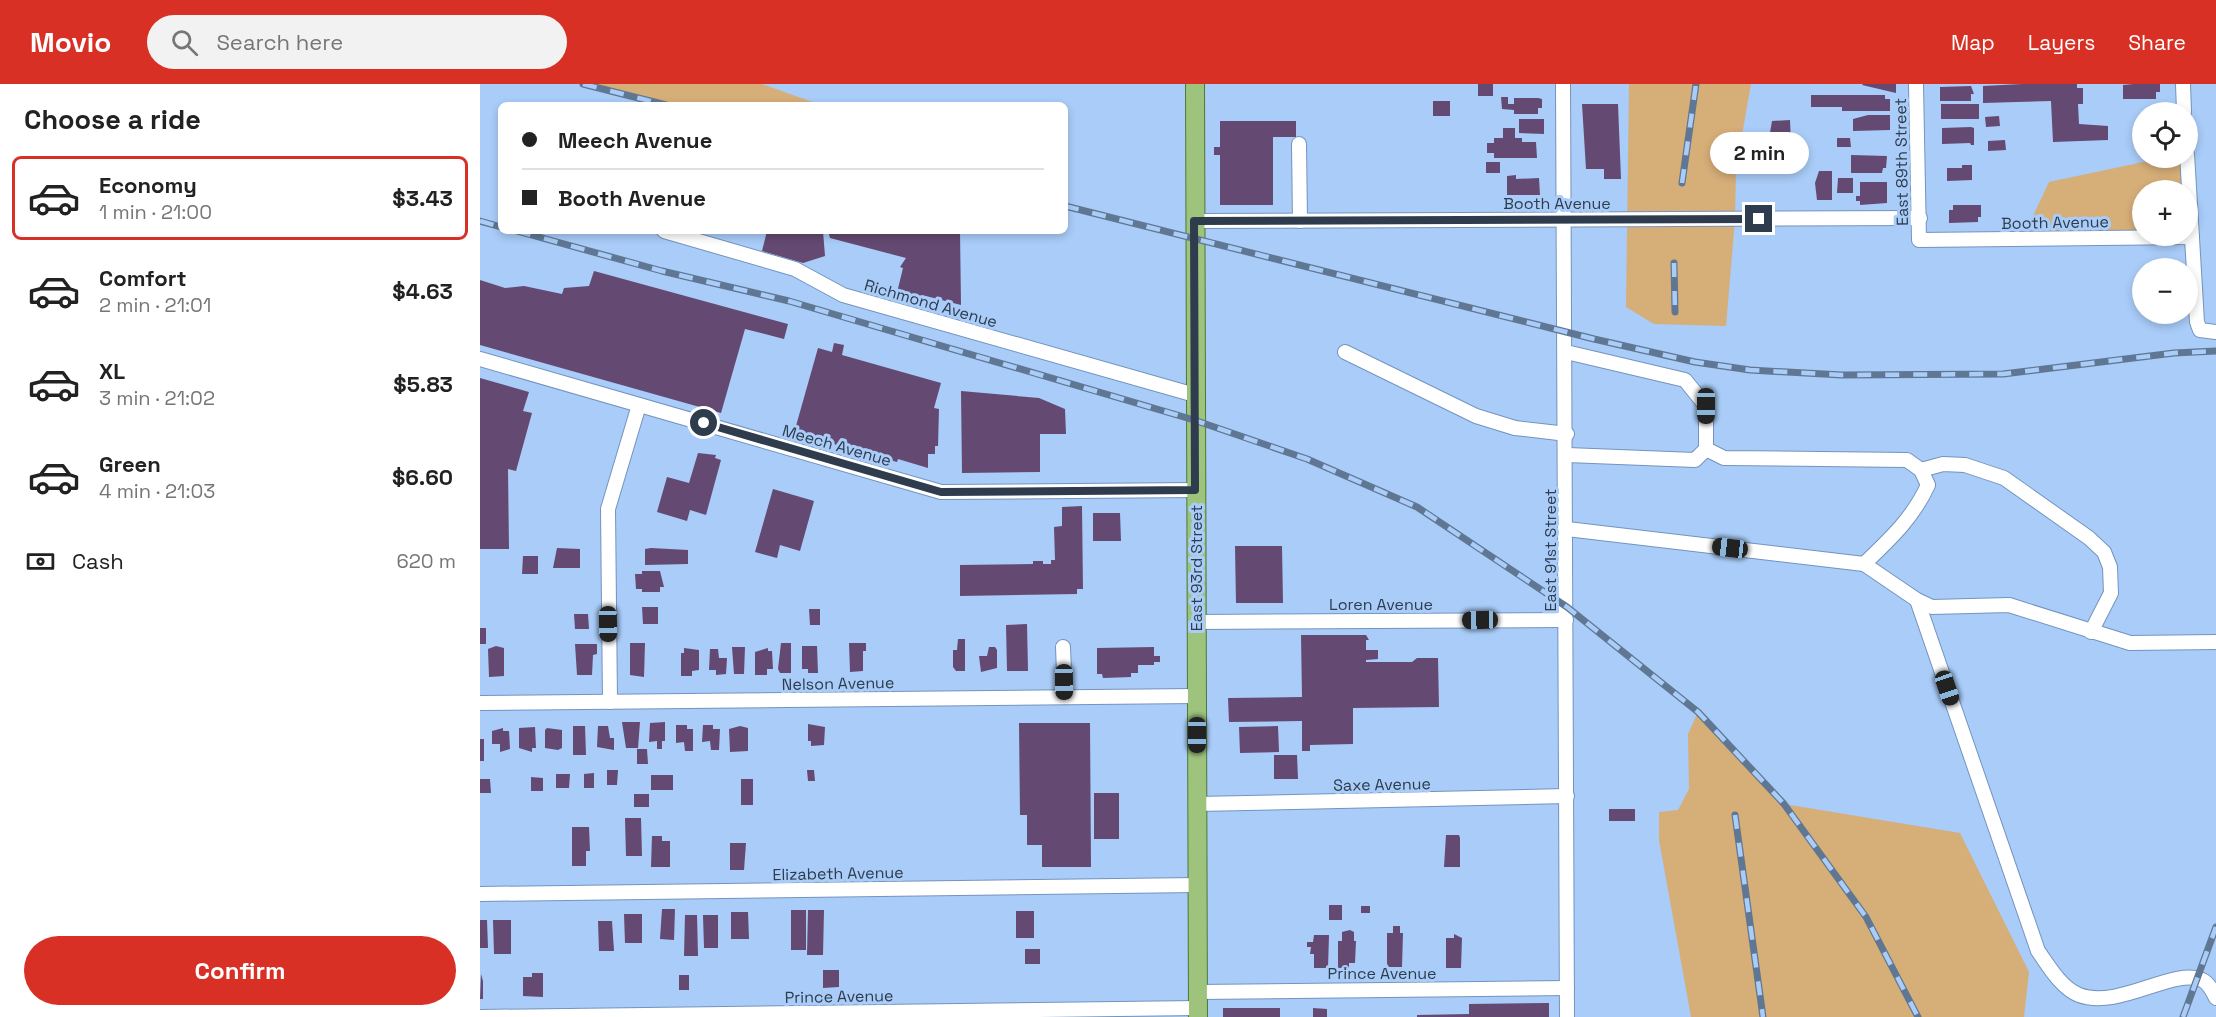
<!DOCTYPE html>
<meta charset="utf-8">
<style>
:root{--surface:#fff;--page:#f2f2f2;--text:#222;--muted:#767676;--line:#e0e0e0;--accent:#d93025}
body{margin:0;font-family:"Space Grotesk",sans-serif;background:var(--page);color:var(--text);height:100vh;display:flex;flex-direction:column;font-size:22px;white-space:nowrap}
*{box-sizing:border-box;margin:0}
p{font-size:20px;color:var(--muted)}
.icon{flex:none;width:33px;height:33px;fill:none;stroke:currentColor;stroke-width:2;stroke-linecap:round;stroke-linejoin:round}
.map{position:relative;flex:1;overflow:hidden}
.side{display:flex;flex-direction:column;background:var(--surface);width:480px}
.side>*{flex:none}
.top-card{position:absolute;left:18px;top:18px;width:570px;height:132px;border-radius:9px;box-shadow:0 3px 9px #0003;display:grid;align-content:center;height:132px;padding:0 24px;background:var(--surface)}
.tools{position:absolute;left:1652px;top:18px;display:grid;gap:12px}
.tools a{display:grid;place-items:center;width:66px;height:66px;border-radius:50%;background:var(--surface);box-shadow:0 3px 9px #0003;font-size:30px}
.end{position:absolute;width:27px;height:27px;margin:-14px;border:8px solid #2e3c4e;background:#fff;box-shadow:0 0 0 3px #fff}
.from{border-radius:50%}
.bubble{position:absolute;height:42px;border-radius:21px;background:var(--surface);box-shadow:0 3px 9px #0003;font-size:20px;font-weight:700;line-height:42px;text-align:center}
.car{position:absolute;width:18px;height:36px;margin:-18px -9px;border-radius:8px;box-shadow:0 0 4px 2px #0007;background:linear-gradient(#222 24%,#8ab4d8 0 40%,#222 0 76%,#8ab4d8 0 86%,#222 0)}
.top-card b{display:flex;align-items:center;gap:21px;height:57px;font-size:22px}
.top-card b+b{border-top:2px solid var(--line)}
.top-card i{width:15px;height:15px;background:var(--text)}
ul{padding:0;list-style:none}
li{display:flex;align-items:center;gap:18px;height:84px;margin:0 12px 9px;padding:0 12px;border:3px solid transparent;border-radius:9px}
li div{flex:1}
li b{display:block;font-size:22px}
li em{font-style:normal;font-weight:700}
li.selected{border-color:var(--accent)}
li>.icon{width:54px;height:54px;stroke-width:1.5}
h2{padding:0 24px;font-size:27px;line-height:72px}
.pay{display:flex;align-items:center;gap:15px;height:66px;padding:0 24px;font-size:22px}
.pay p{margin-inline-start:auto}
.cta{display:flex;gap:12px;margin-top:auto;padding:12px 24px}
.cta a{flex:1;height:69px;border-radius:36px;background:var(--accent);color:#fff;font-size:24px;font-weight:700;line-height:69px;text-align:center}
header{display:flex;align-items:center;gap:36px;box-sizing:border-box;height:84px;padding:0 30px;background:var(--accent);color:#fff}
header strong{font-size:28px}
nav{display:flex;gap:33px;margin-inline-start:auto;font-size:21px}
.search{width:420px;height:54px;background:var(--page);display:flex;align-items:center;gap:15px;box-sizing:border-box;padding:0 21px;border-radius:33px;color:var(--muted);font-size:22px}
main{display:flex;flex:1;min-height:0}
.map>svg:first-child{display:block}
</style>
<header>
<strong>Movio</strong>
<div class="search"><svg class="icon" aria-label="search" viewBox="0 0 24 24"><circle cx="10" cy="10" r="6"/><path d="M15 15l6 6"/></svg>Search here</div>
<nav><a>Map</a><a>Layers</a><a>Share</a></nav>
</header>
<main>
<section class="side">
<h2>Choose a ride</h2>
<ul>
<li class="selected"><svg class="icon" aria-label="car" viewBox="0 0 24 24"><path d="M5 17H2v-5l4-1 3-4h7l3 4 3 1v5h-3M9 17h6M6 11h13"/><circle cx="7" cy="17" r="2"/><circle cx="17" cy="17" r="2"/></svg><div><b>Economy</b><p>1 min · 21:00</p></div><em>$3.43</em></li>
<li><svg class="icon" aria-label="car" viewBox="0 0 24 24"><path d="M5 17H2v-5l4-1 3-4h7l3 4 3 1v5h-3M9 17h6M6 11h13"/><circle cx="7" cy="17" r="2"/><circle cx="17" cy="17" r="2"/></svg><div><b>Comfort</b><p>2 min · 21:01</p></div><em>$4.63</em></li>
<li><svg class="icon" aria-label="car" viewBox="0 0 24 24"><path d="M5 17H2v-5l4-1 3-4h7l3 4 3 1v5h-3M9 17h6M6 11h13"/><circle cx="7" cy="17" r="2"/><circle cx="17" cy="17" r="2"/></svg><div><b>XL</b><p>3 min · 21:02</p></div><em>$5.83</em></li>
<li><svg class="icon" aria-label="car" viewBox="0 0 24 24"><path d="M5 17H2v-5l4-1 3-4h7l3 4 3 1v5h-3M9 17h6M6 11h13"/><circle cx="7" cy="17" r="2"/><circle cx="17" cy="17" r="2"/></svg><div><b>Green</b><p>4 min · 21:03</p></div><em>$6.60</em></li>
</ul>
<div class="pay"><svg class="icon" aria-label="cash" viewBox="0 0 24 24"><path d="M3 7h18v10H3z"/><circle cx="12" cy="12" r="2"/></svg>Cash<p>620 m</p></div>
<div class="cta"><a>Confirm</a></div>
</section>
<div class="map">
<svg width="1736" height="933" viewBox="0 0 1736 933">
<rect width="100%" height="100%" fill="#a9ccf8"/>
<g fill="#d6ae78" fill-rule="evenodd">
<polygon points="103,0 282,0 341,21 186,21"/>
<polygon points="1149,0 1271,0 1256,85 1255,136 1246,242 1174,240 1146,223"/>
<path d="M1682,74H1707L1712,153L1542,155L1569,98ZM1662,106H1707V152H1662Z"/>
<polygon points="1218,628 1304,720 1480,749 1549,888 1544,933 1211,933 1179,756 1179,728 1198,726 1209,705 1208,650"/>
</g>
<g fill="#644972">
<rect x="998" y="0" width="15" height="12"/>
<polygon points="1383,0 1416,0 1416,9 1382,1"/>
<polygon points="1542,0 1597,0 1597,4 1603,4 1603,20 1598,20 1599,40 1628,42 1628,56 1573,58 1571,17 1503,19 1503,2"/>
<polygon points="1653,0 1680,0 1680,8 1676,8 1676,15 1643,15 1643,1"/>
<polygon points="1491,2 1494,10 1491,10 1491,17 1460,17 1460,3"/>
<polygon points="1331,11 1405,11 1405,15 1410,15 1410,27 1362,27 1362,23 1331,23"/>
<polygon points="1021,13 1028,13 1028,20 1034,20 1034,14 1058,14 1062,15 1062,24 1058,24 1058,30 1034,30 1034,26 1022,25"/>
<rect x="953" y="17" width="17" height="15"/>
<polygon points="1102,20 1138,20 1141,95 1124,95 1124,85 1106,85"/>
<rect x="1461" y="20" width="38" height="15"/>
<polygon points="1388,31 1410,31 1410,46 1373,47 1373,35"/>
<polygon points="1519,32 1520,42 1506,43 1505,33"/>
<polygon points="1039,35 1064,35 1064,50 1039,49"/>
<polygon points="1310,36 1312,83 1284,84 1292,37"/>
<polygon points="740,37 816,37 816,53 793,53 793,121 740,121 740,71 734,71 734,63 740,63"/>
<polygon points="1491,43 1494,44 1494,61 1491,61 1490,59 1462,60 1462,44"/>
<polygon points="1023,44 1035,44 1035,54 1042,54 1042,58 1056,58 1057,74 1014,74 1014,69 1007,69 1007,59 1014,59 1014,54 1023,54"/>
<polygon points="1357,54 1370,54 1371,63 1357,63"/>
<polygon points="1525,56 1526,66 1508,67 1508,57"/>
<polygon points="1371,71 1407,72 1406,84 1403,84 1402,89 1371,89"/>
<rect x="1006" y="78" width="14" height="11"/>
<polygon points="1482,81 1492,81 1492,96 1467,97 1467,84 1482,84"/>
<polygon points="1339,87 1352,87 1352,116 1337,116 1335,99"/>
<polygon points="1036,91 1036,95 1059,94 1060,111 1027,111 1027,92"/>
<polygon points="1358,94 1373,94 1373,109 1357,109"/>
<polygon points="1380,98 1407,98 1407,119 1380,121 1380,117 1376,117 1376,112 1380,112"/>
<polygon points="1473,121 1501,121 1501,133 1498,133 1498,138 1469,139 1469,126 1473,126"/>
<polygon points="287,147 343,147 345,172 323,179 282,167"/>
<polygon points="348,147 480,147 481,221 442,211 437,223 415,217 423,184 420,183 426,174 350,154"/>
<polygon points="114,187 308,240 304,255 265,245 241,329 0,261 0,196 25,204 44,202 82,210 84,204 109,202"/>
<polygon points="354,259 364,261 362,271 461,299 454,324 459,325 458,362 455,362 455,370 448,370 448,384 418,375 417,378 314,349 338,264 352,268"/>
<polygon points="0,294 49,308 43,327 52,329 36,387 28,385 29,465 0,465"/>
<polygon points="481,307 559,314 585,325 586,350 560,350 560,388 482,389"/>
<polygon points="218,369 236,371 235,374 241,376 226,431 210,426 207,437 177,428 187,393 209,399"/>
<polygon points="293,405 334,417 320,467 300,461 297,474 275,468"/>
<polygon points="602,422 603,505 597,505 597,510 480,512 480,481 553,480 553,477 563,477 563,480 571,480 571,476 575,476 574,443 582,442 582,423"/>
<polygon points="613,429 640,429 641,457 613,457"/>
<polygon points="755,462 802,462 803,519 756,519"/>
<polygon points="77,464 100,465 100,484 73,484"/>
<polygon points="171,464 208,466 208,480 165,481 165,465"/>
<polygon points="43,472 58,472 58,490 42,490"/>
<polygon points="162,487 180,487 184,503 180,503 180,508 162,508 162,505 156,505 155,490 162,490"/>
<polygon points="162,523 178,523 178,540 163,540"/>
<polygon points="329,525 340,525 340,541 330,541"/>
<polygon points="94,530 108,530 109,545 95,545"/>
<polygon points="547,540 548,587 527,587 526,541"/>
<rect x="0" y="544" width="6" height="16"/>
<polygon points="821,551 886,551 889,556 886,556 886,566 898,566 898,575 886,576 886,578 932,578 937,574 958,574 959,623 873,624 873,660 830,661 830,667 822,667 822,637 749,638 748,614 822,613"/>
<polygon points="478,555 485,555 485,587 476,587 473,583 473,566 477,566"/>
<polygon points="150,559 165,559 164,593 150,591"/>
<polygon points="301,559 311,559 311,589 300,589 298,585"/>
<polygon points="369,559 386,559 386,567 383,567 383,587 370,588"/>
<polygon points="95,560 117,560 117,570 113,571 112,591 97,591"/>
<polygon points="16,562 24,564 24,592 9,593 8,565"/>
<polygon points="322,562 337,562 338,589 328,589 328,585 322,585"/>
<polygon points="252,563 265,563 264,590 254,590"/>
<polygon points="509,563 515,563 517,566 517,584 501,588 499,572 507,572"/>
<polygon points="674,563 674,572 680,572 680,578 674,578 674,581 658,581 658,589 651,589 651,593 623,594 622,590 617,590 617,564"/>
<polygon points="204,564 219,566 219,586 212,587 212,592 201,592 201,569 204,569"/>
<polygon points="288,564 288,567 292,567 293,585 287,585 287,591 275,591 275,568"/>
<polygon points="230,565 238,565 239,574 247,574 246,590 236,591 236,586 229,586"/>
<polygon points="142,638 160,638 158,664 146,664"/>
<polygon points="185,638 185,657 182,657 182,665 177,665 177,657 169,658 170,639"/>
<polygon points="539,639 610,639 611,783 562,783 562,761 547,761 547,731 540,731"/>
<polygon points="328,640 345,643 344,661 331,662 331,657 328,657"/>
<polygon points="196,641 207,641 207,645 213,645 213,667 205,667 204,658 196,659"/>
<polygon points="223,641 233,641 233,645 240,645 239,666 231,666 230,657 222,658"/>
<polygon points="93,642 105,642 106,671 93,671"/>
<polygon points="118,642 128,642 130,654 134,654 134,666 117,663"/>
<polygon points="260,642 268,644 268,667 250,668 249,645"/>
<polygon points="798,642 799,668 760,669 759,643"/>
<polygon points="55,643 56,664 52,664 52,668 39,664 39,644"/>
<polygon points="23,644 23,647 29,647 30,665 20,668 20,660 12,660 12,647"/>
<polygon points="67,644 82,646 82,664 78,666 65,664 65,646"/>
<rect x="0" y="655" width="4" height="22"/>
<polygon points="157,665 167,665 168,680 157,680"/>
<polygon points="794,671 817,671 818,695 794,695"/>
<polygon points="127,686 138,686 137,701 127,701"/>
<polygon points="327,686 334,686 335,697 328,697"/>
<polygon points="114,689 114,704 104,704 104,690"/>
<polygon points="76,690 90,690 89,704 76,704"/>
<rect x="171" y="691" width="22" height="15"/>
<polygon points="51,693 63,694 63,707 51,707"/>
<polygon points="0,695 10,695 11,709 0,709"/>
<rect x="261" y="695" width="12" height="26"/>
<rect x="614" y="709" width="25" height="46"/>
<rect x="154" y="710" width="15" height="13"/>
<rect x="1129" y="725" width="26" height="12"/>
<polygon points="145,734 161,734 162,772 146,772"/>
<polygon points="92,743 109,743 110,767 106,767 106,782 92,782"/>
<polygon points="966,751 979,751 980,754 980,783 964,783"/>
<polygon points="172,752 182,752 182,757 190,757 190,783 171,783"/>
<polygon points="250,759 266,759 264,786 250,786"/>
<rect x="849" y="821" width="13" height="15"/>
<rect x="881" y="822" width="9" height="7"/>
<polygon points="182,825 195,825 194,856 180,855"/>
<rect x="311" y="826" width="15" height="40"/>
<polygon points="328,826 344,826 343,871 327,871"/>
<rect x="536" y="827" width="18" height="27"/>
<polygon points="251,828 268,828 269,855 251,855"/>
<polygon points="144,830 162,830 162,859 145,859"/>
<polygon points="205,831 217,831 218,872 204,872"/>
<polygon points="223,831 238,831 238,864 224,864"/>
<polygon points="0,836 7,836 8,864 0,864"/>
<polygon points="13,836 31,836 31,870 14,870"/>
<polygon points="118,837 132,837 134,867 119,867"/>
<polygon points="913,842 920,842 920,849 923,849 922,883 908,883 907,879 907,849 913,849"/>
<polygon points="870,846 874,848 874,857 876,857 875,879 869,879 869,884 858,884 858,857 862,857 862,848"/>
<polygon points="974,850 982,854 981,884 966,884 966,854 974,854"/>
<polygon points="834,851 849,851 848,884 834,884 834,870 830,870 831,863 827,863 827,858 833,858"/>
<rect x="545" y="865" width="15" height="15"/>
<polygon points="343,886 359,886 359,903 343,904"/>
<polygon points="52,889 63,889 63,913 43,912 43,893 52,893"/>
<polygon points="1,890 3,897 3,915 0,915"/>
<rect x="199" y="891" width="10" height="15"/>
<polygon points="1069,919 1069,933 937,933 937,931 989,930 989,920"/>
<rect x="743" y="924" width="57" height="9"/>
<polygon points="833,924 847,925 847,933 833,933"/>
</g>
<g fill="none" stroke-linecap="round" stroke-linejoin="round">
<g stroke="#7394be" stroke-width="16">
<g id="minor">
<polyline points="1083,0 1087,933"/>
<polyline points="1436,0 1439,156 1712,153"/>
<polyline points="1703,0 1704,28"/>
<polyline points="819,60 820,137"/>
<polyline points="1707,70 1717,238 1720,246 1736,248"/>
<polyline points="714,137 1440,134"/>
<polyline points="184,147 315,185 363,211 715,311"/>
<polyline points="865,268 996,332 1035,344 1087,350"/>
<polyline points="1086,268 1205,296 1226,322 1226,365 1215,376 1087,371"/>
<polyline points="0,275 461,408 715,406"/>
<polyline points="1441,386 1463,380 1485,381 1524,394 1609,454 1624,468 1630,483 1631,509 1611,548"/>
<path d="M1087,445L1384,480C1410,455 1433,434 1448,401L1441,386L1427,376L1244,374L1226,365"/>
<polyline points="1384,480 1437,516 1452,523 1529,521 1650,559 1736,558"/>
<path d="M1437,516L1558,867C1568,881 1581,904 1599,911C1639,926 1694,883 1722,896C1729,899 1733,908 1736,914"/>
<polyline points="716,538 1086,536"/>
<polyline points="583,563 585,613"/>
<polyline points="130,618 128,425 159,321"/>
<polyline points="0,619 716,612"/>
<polyline points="717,720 1087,712"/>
<polyline points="0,810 717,801"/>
<polyline points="718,908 1087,904"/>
<polyline points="0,933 718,924"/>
</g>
</g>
<g stroke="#4b7a33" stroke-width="20">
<polyline id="major" points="715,0 718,933"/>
</g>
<use href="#minor" stroke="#fff" stroke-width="14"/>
<use href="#major" stroke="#9dc37c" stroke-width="18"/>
<g stroke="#607793" stroke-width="7">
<g id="rail">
<polyline points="103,0 186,21"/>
<polyline points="1202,99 1216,0"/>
<polyline points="585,122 1114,255 1215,278 1270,286 1362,291 1523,290 1694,269 1736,267"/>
<polyline points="0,137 21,143"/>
<polyline points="37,147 182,187 309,217 714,336 827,375 937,423 1087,523 1218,628 1304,720 1386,833 1438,933"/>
<polyline points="1194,179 1195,228"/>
<polyline points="1255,731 1283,933"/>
<polyline points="1703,933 1736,843"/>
</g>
</g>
<use href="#rail" stroke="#a9ccf8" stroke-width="4.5" stroke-dasharray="14" stroke-linecap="butt"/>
</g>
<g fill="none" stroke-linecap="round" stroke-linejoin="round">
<polyline stroke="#2e3c4e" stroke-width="8" points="224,339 461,408 715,406 714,137 1279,135"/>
</g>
<g text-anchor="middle" stroke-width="6" stroke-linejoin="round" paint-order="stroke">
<g font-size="16" fill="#2e3c4e" stroke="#a9ccf8">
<text transform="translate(1421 78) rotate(-91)" y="6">East 89th Street</text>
<text x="1077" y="125">Booth Avenue</text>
<text transform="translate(1575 138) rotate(-1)" y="6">Booth Avenue</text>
<text transform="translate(451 219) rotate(16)" y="6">Richmond Avenue</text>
<text transform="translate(357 361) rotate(16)" y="6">Meech Avenue</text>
<text transform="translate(1070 466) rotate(-90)" y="6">East 91st Street</text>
<text transform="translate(716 484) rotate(-90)" y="6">East 93rd Street</text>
<text x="901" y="526">Loren Avenue</text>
<text transform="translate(358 599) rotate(-1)" y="6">Nelson Avenue</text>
<text transform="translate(902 700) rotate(-1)" y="6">Saxe Avenue</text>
<text transform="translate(358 789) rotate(-1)" y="6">Elizabeth Avenue</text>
<text x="902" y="895">Prince Avenue</text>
<text transform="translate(359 912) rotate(-1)" y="6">Prince Avenue</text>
</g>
</g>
</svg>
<div class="tools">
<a><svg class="icon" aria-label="locate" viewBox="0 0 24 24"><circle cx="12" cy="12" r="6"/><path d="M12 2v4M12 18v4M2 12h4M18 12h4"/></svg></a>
<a>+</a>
<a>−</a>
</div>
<i class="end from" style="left:224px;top:339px"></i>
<i class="end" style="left:1279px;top:135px"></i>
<div class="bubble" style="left:1230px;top:48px;width:99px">2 min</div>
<i class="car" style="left:1226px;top:322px;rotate:180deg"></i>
<i class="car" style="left:1250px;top:464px;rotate:277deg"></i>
<i class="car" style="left:1000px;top:536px;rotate:269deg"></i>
<i class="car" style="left:128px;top:540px;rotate:179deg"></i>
<i class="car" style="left:584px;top:598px;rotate:179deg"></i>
<i class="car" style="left:1467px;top:604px;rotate:161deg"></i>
<i class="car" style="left:717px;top:651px;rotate:180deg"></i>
<div class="top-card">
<b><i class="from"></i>Meech Avenue</b>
<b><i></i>Booth Avenue</b>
</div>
</div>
</main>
